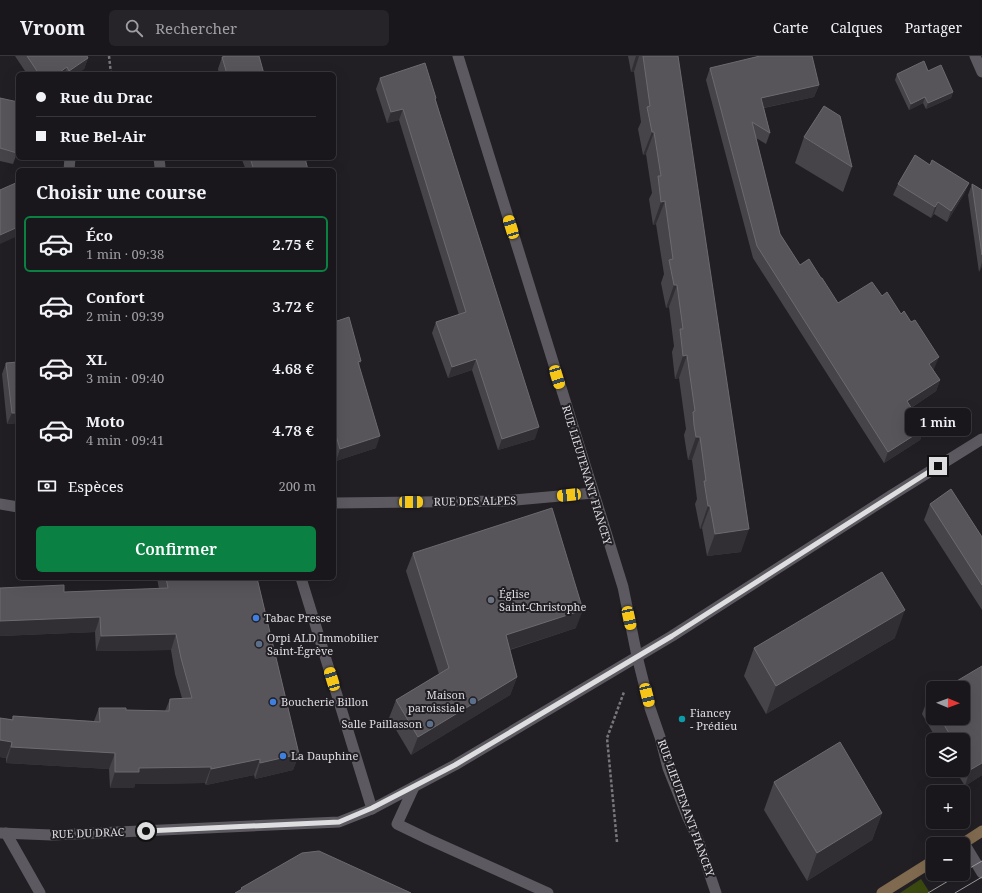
<!DOCTYPE html>
<html lang="fr">
<meta charset="utf-8">
<style>
:root{--surface:#19171b;--page:#262428;--text:#f1f3f6;--muted:#9f9fa3;--line:#37363a;--accent:#0b8043}
body{margin:0;font-family:"Noto Serif",serif;background:var(--page);color:var(--text);height:100vh;display:flex;flex-direction:column;font-size:15px;white-space:nowrap}
*{box-sizing:border-box;margin:0}
p{font-size:13px;color:var(--muted)}
.icon{flex:none;width:22px;height:22px;fill:none;stroke:currentColor;stroke-width:2;stroke-linecap:round;stroke-linejoin:round}
.map{position:relative;flex:1;overflow:hidden}
.side{position:absolute;left:16px;top:112px;width:320px;height:412px;display:flex;flex-direction:column;background:var(--surface);border-radius:6px;box-shadow:0 4px 16px #0002,0 0 0 1px var(--line)}
.side>*{flex:none}
.hud{position:absolute;left:16px;top:16px;width:320px;height:88px;border-radius:6px;box-shadow:0 4px 16px #0002,0 0 0 1px var(--line);display:grid;align-content:center;height:88px;padding:0 20px;background:var(--surface)}
.needle{width:26px;rotate:91deg}
.controls{position:absolute;left:926px;top:625px;display:grid;gap:8px}
.controls a{display:grid;place-items:center;width:44px;height:44px;border-radius:6px;background:var(--surface);box-shadow:0 4px 16px #0002,0 0 0 1px var(--line);font-size:20px}
.end{position:absolute;width:18px;height:18px;margin:-9px;border:5px solid #dedde0;background:#111;box-shadow:0 0 0 2px #111}
.from{border-radius:50%}
.bubble{position:absolute;height:28px;border-radius:6px;background:var(--surface);box-shadow:0 4px 16px #0002,0 0 0 1px var(--line);font-size:13px;font-weight:600;line-height:28px;text-align:center}
.car{position:absolute;width:12px;height:24px;margin:-12px -6px;border-radius:5px;box-shadow:0 0 3px 1px #0007;background:linear-gradient(#f5c518 24%,#345 0 40%,#f5c518 0 76%,#345 0 86%,#f5c518 0)}
.hud b{display:flex;align-items:center;gap:14px;height:38px;font-size:15px}
.hud b+b{border-top:1px solid var(--line)}
.hud i{width:10px;height:10px;background:var(--text)}
ul{padding:0;list-style:none}
li{display:flex;align-items:center;gap:12px;height:56px;margin:0 8px 6px;padding:0 12px;border:2px solid transparent;border-radius:6px}
li div{flex:1}
li b{display:block;font-size:15px}
li em{font-style:normal;font-weight:600}
li.current{border-color:var(--accent)}
li>.icon{width:36px;height:36px;stroke-width:1.5}
h2{padding:0 20px;font-size:18px;line-height:48px}
.pay{display:flex;align-items:center;gap:10px;height:44px;padding:0 20px;font-size:15px}
.pay p{margin-inline-start:auto}
.primary-button{display:flex;gap:8px;margin-top:auto;padding:8px 20px}
.primary-button a{flex:1;height:46px;border-radius:6px;background:var(--accent);color:#fff;font-size:16px;font-weight:600;line-height:46px;text-align:center}
header{display:flex;align-items:center;gap:24px;box-sizing:border-box;height:56px;padding:0 20px;background:var(--surface);border-bottom:1px solid var(--line)}
header strong{font-size:19px}
nav{display:flex;gap:22px;margin-inline-start:auto;font-size:14px}
.search{width:280px;height:36px;background:var(--page);display:flex;align-items:center;gap:10px;box-sizing:border-box;padding:0 14px;border-radius:6px;color:var(--muted);font-size:15px}
.map>svg:first-child{display:block}
</style>
<header>
<strong>Vroom</strong>
<div class="search"><svg class="icon" aria-label="search" viewBox="0 0 24 24"><circle cx="10" cy="10" r="6"/><path d="M15 15l6 6"/></svg>Rechercher</div>
<nav><a>Carte</a><a>Calques</a><a>Partager</a></nav>
</header>
<div class="map">
<svg width="982" height="837" viewBox="0 0 982 837">
<rect width="100%" height="100%" fill="#211f24"/>
<polygon fill="#3b4810" points="921,823 930,837 900,837"/>
<g fill="none" stroke-linecap="round" stroke-linejoin="round">
<g stroke="#78767a" stroke-width="2.5" stroke-dasharray="3 2" stroke-linecap="butt">
<polyline points="109,0 111,18"/>
<polyline points="617,786 607,682 624,636"/>
</g>
<polyline stroke="#5c5a60" stroke-width="11" points="414,731 397,768 428,783 548,837"/>
<g stroke="#5c5a60" stroke-width="11">
<polyline points="975,0 982,16"/>
<polyline points="159,102 160,111 160,114"/>
<polyline points="69,114 70,102"/>
<polyline points="334,447 504,445 593,437"/>
<polyline points="0,448 18,451"/>
<polyline points="301,522 372,753"/>
<polyline points="0,777 52,779 339,766 372,753 455,709 672,580 892,439 982,383"/>
<polyline points="6,777 40,837"/>
<polyline points="964,787 982,817"/>
</g>
<polyline stroke="#5c5a60" stroke-width="11" points="458,0 623,531 637,600 650,652 660,681 668,712 688,762 697,781 716,837"/>
<g stroke="#806a4f" stroke-width="11">
<polyline points="962,788 982,775"/>
<polyline points="882,837 933,805"/>
</g>
<g stroke="#9e9ca0" stroke-width="1">
<polyline points="963,816 982,805"/>
<polyline points="928,837 960,818"/>
<polyline points="955,837 982,821"/>
</g>
</g>
<g fill="#474449">
<polygon points="15,0 87,0 88,2 84,13 77,18 27,18"/>
<polygon points="628,0 678,0 741,496 707,500 702,472 700,473 695,448 697,443 692,404 688,404 686,392 684,379 686,373 679,322 675,323 672,296 674,290 669,251 666,252 661,227 664,218 656,168 653,169 649,143 652,137 646,98 643,99 638,73 641,66 634,16 631,16"/>
<polygon points="222,1 264,18 219,18 218,13"/>
<polygon points="710,12 819,29 814,41 764,52 770,77 766,88 756,82 780,178 800,209 838,247 882,240 934,313 933,314 940,324 936,335 911,352 924,373 920,384 884,407 753,202 706,24"/>
<polygon points="928,15 953,36 951,42 926,53 923,47 909,54 895,24 897,18"/>
<polygon points="380,22 436,42 436,44 535,383 498,394 472,314 448,322 432,277 436,266 459,259 399,64 387,67 376,33"/>
<polygon points="0,42 17,97 13,108 0,105"/>
<polygon points="804,81 852,111 843,136 795,107"/>
<polygon points="243,102 305,102 308,114 246,114 242,104"/>
<polygon points="930,109 969,127 964,138 947,166 934,158 931,162 893,139 898,128"/>
<polygon points="972,128 982,134 982,210 979,216 968,139"/>
<polygon points="334,266 361,305 359,310 376,392 336,405 334,398"/>
<polygon points="18,306 18,367 7,368 2,318 6,307"/>
<polygon points="930,448 982,481 982,554 924,464"/>
<polygon points="413,497 576,572 510,594 517,621 510,639 411,699 389,662 396,644 439,618 406,515"/>
<polygon points="157,522 257,522 299,698 293,714 255,723 254,719 206,729 205,727 135,728 134,732 110,732 109,713 6,707 6,702 0,701 0,662 12,663 13,660 94,665 99,652 126,654 165,655 170,643 182,642 175,618 171,594 96,595 95,576 0,580 0,532 64,536 159,533"/>
<polygon points="895,582 766,658 744,620 754,592"/>
<polygon points="982,610 982,719 965,730 955,714 963,714 963,684 937,684 922,658 928,642 933,639 933,662 963,662"/>
<polygon points="774,726 882,757 872,784 807,825 764,754"/>
</g>
<g fill="#312f34">
<polygon points="636,0 639,0 634,16 631,16"/>
<polygon points="88,2 84,13 77,18 68,18 69,15"/>
<polygon points="67,11 64,18 57,18"/>
<polygon points="819,29 814,41 757,53 761,42"/>
<polygon points="953,36 951,42 926,53 928,47"/>
<polygon points="925,41 923,47 909,54 911,48"/>
<polygon points="403,53 399,64 387,67 391,56"/>
<polygon points="652,76 654,76 646,98 643,99"/>
<polygon points="969,127 964,138 947,166 951,155"/>
<polygon points="665,145 656,168 653,169 661,146"/>
<polygon points="938,146 934,158 931,162 935,151"/>
<polygon points="18,171 18,180 0,188 0,179"/>
<polygon points="982,206 982,210 979,216"/>
<polygon points="674,229 677,229 669,251 666,252"/>
<polygon points="687,299 679,322 675,323 683,300"/>
<polygon points="939,301 934,313 925,319 929,308"/>
<polygon points="476,303 472,314 448,322 452,311"/>
<polygon points="361,305 357,316 358,306"/>
<polygon points="940,324 936,335 903,357 907,345"/>
<polygon points="12,357 18,357 18,367 7,368"/>
<polygon points="539,371 535,383 498,394 502,383"/>
<polygon points="924,373 920,384 884,407 888,396"/>
<polygon points="380,380 376,392 336,405 340,393"/>
<polygon points="696,381 700,381 692,404 688,404"/>
<polygon points="708,450 710,450 702,472 700,473"/>
<polygon points="749,473 741,496 707,500 715,478"/>
<polygon points="583,554 576,572 499,597 506,579"/>
<polygon points="905,554 895,582 766,658 776,630"/>
<polygon points="100,561 95,576 0,580 0,565"/>
<polygon points="176,578 171,594 96,595 101,580"/>
<polygon points="517,621 510,639 411,699 418,681"/>
<polygon points="0,684 12,686 6,702 0,701"/>
<polygon points="11,691 115,697 109,713 6,707"/>
<polygon points="299,698 293,714 255,723 260,707"/>
<polygon points="260,703 254,719 206,729 211,713"/>
<polygon points="982,707 982,719 965,730 970,714"/>
<polygon points="211,711 205,727 135,728 134,732 110,732 115,716 139,712"/>
<polygon points="882,757 872,784 807,825 817,797"/>
</g>
<g fill="#58555a" stroke="#6d6a6f">
<polygon points="27,0 87,0 88,2 69,15 67,11 57,18 39,18"/>
<polygon points="226,0 259,0 264,18 227,18 222,1"/>
<polygon points="643,0 678,0 749,473 715,478 710,450 708,450 704,425 706,425 700,381 696,381 694,369 693,356 695,355 687,299 683,300 680,273 683,273 677,229 674,229 669,204 673,203 665,145 661,146 658,120 661,120 654,76 652,76 647,51 650,50"/>
<polygon points="760,0 812,0 819,29 761,42 770,77 752,66 780,178 800,209 809,203 821,222 822,222 838,247 872,226 882,240 887,236 901,258 904,255 911,266 915,264 939,301 929,308 940,324 907,345 924,373 888,396 757,190 710,12"/>
<polygon points="924,5 928,15 941,9 953,36 928,47 925,41 911,48 897,18"/>
<polygon points="425,7 436,42 435,43 539,371 502,383 476,303 452,311 436,266 466,256 403,53 391,56 380,22"/>
<polygon points="0,42 18,46 18,93 17,97 0,92"/>
<polygon points="824,50 840,60 852,111 804,81"/>
<polygon points="915,99 930,109 932,104 969,127 951,155 938,146 935,151 898,128"/>
<polygon points="250,102 305,102 308,114 254,114"/>
<polygon points="18,126 18,171 0,179 0,134"/>
<polygon points="972,128 982,134 982,199"/>
<polygon points="349,261 361,305 358,306 380,380 340,393 334,373 334,266"/>
<polygon points="18,306 18,357 12,357 6,307"/>
<polygon points="951,433 982,481 982,529 930,448"/>
<polygon points="552,452 583,554 506,579 517,621 418,681 396,644 449,612 413,497"/>
<polygon points="882,516 905,554 776,630 754,592"/>
<polygon points="166,522 257,522 299,698 260,707 260,703 211,713 211,711 139,712 139,716 115,716 115,697 11,691 12,686 0,684 0,662 13,664 13,660 100,666 99,652 126,652 126,654 169,655 170,643 192,642 181,602 176,578 101,580 100,561 0,565 0,532 64,529 64,536 168,532"/>
<polygon points="982,610 982,707 970,714 963,701 963,684 953,684 940,662 963,662 963,632 945,632"/>
<polygon points="933,639 933,651 928,642"/>
<polygon points="840,686 882,757 817,797 774,726"/>
<polygon points="319,795 411,837 235,837 242,833 241,832 302,797"/>
</g>
<g fill="none" stroke-linecap="round" stroke-linejoin="round">
<polyline stroke="#dedde0" stroke-width="5" points="146,775 339,766 372,752 455,709 672,580 938,410"/>
</g>
<circle fill="#6b7280" stroke="#211f24" stroke-width="1.5" cx="491" cy="544" r="4"/>
<g fill="#3f7fe0" stroke="#211f24" stroke-width="1.5">
<circle cx="256" cy="562" r="4"/>
<circle cx="273" cy="646" r="4"/>
<circle cx="283" cy="700" r="4"/>
</g>
<g fill="#5c6f8a" stroke="#211f24" stroke-width="1.5">
<circle cx="259" cy="588" r="4"/>
<circle cx="473" cy="645" r="4"/>
<circle cx="430" cy="668" r="4"/>
</g>
<circle fill="#0f9aa8" stroke="#211f24" stroke-width="1.5" cx="682" cy="663" r="4"/>
<g text-anchor="middle" stroke-width="4" stroke-linejoin="round" paint-order="stroke">
<g font-size="11" fill="#dedde0" stroke="#211f24">
<text transform="translate(587 419) rotate(73)" y="4">RUE LIEUTENANT FIANCEY</text>
<text transform="translate(475 445) rotate(-1)" y="4">RUE DES ALPES</text>
<text transform="translate(686 752) rotate(70)" y="4">RUE LIEUTENANT FIANCEY</text>
<text transform="translate(88 777) rotate(-2)" y="4">RUE DU DRAC</text>
</g>
<g font-size="11" fill="#dedde0" stroke="#211f24" text-anchor="start">
<text x="499" y="542">Église<tspan x="499" dy="13">Saint-Christophe</tspan></text>
<text x="264" y="566">Tabac Presse</text>
<text x="267" y="586">Orpi ALD Immobilier<tspan x="267" dy="13">Saint-Égrève</tspan></text>
<text x="465" y="643" text-anchor="end">Maison<tspan x="465" dy="13">paroissiale</tspan></text>
<text x="281" y="650">Boucherie Billon</text>
<text x="690" y="661">Fiancey<tspan x="690" dy="13">- Prédieu</tspan></text>
<text x="422" y="672" text-anchor="end">Salle Paillasson</text>
<text x="291" y="704">La Dauphine</text>
</g>
</g>
</svg>
<div class="controls">
<a><svg class="needle" viewBox="-14 -14 28 28"><path d="M0-13l5 13h-10z" fill="#e53935"/><path d="M0 13l5-13h-10z" fill="#9f9fa3"/></svg></a>
<a><svg class="icon" aria-label="layers" viewBox="0 0 24 24"><path d="M12 4l9 5-9 5-9-5zM3 14l9 5 9-5"/></svg></a>
<a>+</a>
<a>−</a>
</div>
<i class="end from" style="left:146px;top:775px"></i>
<i class="end" style="left:938px;top:410px"></i>
<div class="bubble" style="left:905px;top:352px;width:66px">1 min</div>
<i class="car" style="left:511px;top:171px;rotate:343deg"></i>
<i class="car" style="left:557px;top:321px;rotate:163deg"></i>
<i class="car" style="left:569px;top:439px;rotate:264deg"></i>
<i class="car" style="left:411px;top:446px;rotate:90deg"></i>
<i class="car" style="left:629px;top:562px;rotate:168deg"></i>
<i class="car" style="left:332px;top:623px;rotate:343deg"></i>
<i class="car" style="left:647px;top:639px;rotate:166deg"></i>
<div class="hud">
<b><i class="from"></i>Rue du Drac</b>
<b><i></i>Rue Bel-Air</b>
</div>
<section class="side">
<h2>Choisir une course</h2>
<ul>
<li class="current"><svg class="icon" aria-label="car" viewBox="0 0 24 24"><path d="M5 17H2v-5l4-1 3-4h7l3 4 3 1v5h-3M9 17h6M6 11h13"/><circle cx="7" cy="17" r="2"/><circle cx="17" cy="17" r="2"/></svg><div><b>Éco</b><p>1 min · 09:38</p></div><em>2.75 €</em></li>
<li><svg class="icon" aria-label="car" viewBox="0 0 24 24"><path d="M5 17H2v-5l4-1 3-4h7l3 4 3 1v5h-3M9 17h6M6 11h13"/><circle cx="7" cy="17" r="2"/><circle cx="17" cy="17" r="2"/></svg><div><b>Confort</b><p>2 min · 09:39</p></div><em>3.72 €</em></li>
<li><svg class="icon" aria-label="car" viewBox="0 0 24 24"><path d="M5 17H2v-5l4-1 3-4h7l3 4 3 1v5h-3M9 17h6M6 11h13"/><circle cx="7" cy="17" r="2"/><circle cx="17" cy="17" r="2"/></svg><div><b>XL</b><p>3 min · 09:40</p></div><em>4.68 €</em></li>
<li><svg class="icon" aria-label="car" viewBox="0 0 24 24"><path d="M5 17H2v-5l4-1 3-4h7l3 4 3 1v5h-3M9 17h6M6 11h13"/><circle cx="7" cy="17" r="2"/><circle cx="17" cy="17" r="2"/></svg><div><b>Moto</b><p>4 min · 09:41</p></div><em>4.78 €</em></li>
</ul>
<div class="pay"><svg class="icon" aria-label="cash" viewBox="0 0 24 24"><path d="M3 7h18v10H3z"/><circle cx="12" cy="12" r="2"/></svg>Espèces<p>200 m</p></div>
<div class="primary-button"><a>Confirmer</a></div>
</section>
</div>
